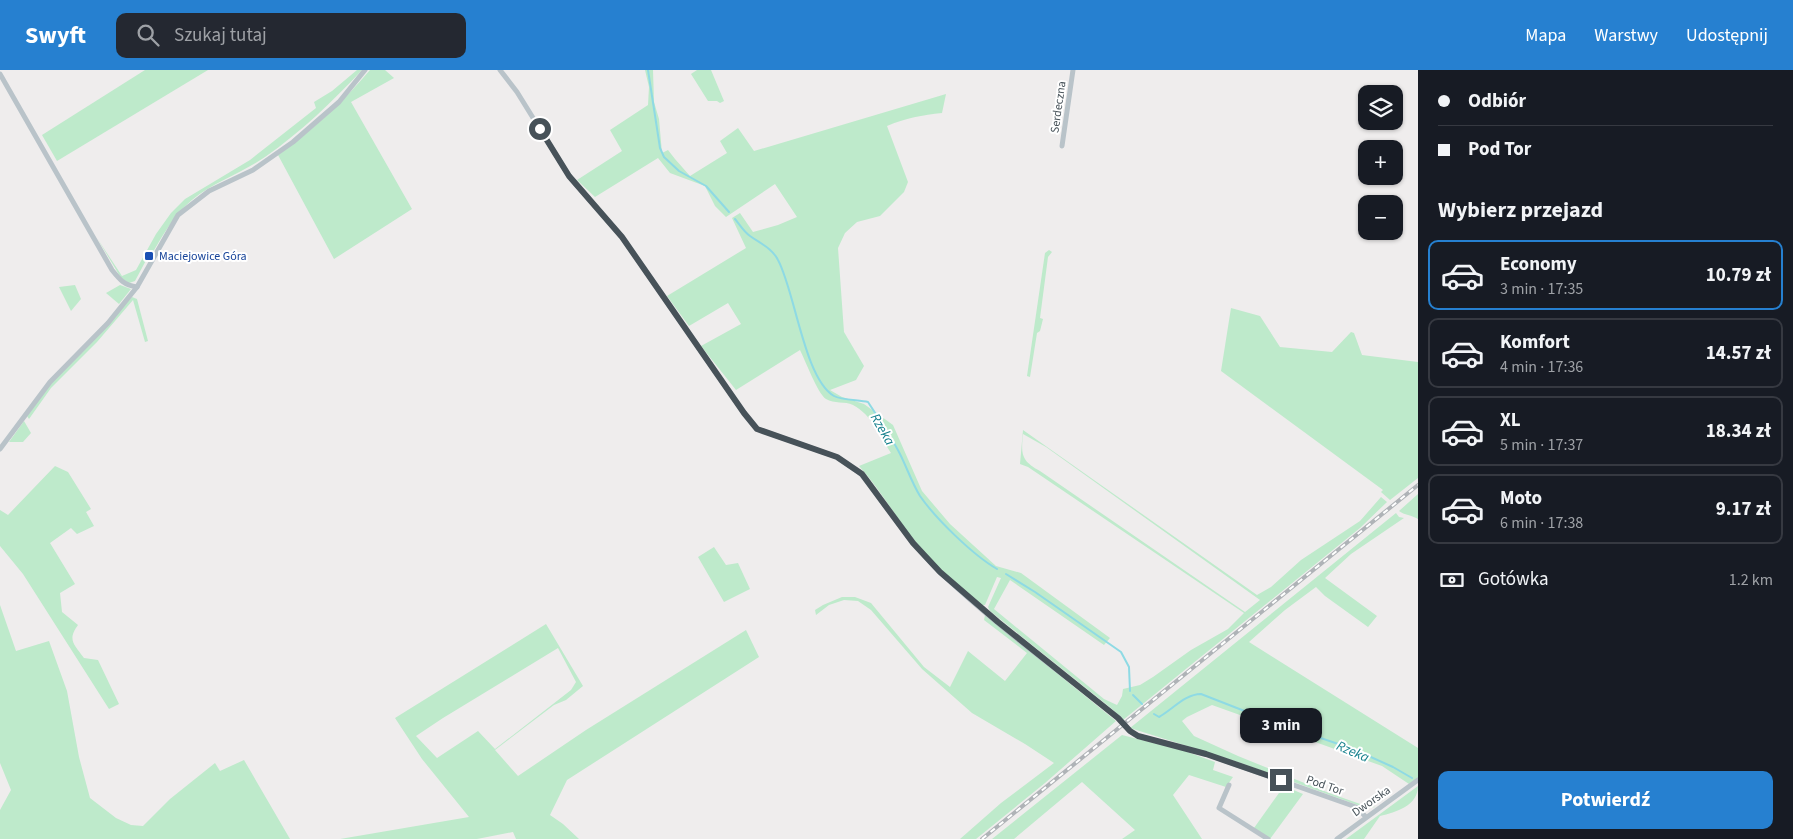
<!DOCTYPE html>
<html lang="pl">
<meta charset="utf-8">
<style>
:root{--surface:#171b24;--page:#242831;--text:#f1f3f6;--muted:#9ea1a6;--line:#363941;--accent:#2680d0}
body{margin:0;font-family:"Source Sans 3",sans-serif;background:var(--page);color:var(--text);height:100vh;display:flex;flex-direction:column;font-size:19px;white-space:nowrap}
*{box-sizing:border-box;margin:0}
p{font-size:16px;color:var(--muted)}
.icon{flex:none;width:28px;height:28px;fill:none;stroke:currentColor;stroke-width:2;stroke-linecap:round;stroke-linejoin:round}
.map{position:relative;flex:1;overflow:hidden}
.drawer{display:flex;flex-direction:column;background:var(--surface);width:375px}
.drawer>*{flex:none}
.hud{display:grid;align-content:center;height:110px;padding:0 20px;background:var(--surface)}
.buttons{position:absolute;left:1358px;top:15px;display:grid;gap:10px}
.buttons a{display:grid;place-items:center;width:45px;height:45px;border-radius:10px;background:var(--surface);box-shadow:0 1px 4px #0004;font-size:25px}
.end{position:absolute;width:22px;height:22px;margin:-11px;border:6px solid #475259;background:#fff;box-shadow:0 0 0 2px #fff}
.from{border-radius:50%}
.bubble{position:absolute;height:35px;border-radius:10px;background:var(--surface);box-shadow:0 1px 4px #0004;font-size:16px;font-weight:700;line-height:35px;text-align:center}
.hud b{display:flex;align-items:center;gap:18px;height:48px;font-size:19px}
.hud b+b{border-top:1px solid var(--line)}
.hud i{width:12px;height:12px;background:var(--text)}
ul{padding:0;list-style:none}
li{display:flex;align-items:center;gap:15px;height:70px;margin:0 10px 8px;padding:0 10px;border:2px solid var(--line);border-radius:10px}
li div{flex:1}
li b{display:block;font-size:19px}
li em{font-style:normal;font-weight:700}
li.current{border-color:var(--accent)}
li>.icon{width:45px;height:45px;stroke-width:1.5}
h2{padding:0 20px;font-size:22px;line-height:60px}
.pay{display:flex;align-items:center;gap:12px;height:55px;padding:0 20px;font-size:19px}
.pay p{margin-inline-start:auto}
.cta{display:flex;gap:10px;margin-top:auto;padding:10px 20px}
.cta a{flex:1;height:58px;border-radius:10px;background:var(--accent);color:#fff;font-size:20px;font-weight:700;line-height:58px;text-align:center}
header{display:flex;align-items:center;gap:30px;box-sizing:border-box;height:70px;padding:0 25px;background:var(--accent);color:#fff}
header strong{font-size:24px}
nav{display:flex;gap:28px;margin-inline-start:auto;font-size:18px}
.search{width:350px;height:45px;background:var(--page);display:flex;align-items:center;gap:12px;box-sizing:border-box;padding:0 18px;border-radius:10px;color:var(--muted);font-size:19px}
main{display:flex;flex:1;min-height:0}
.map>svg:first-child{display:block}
</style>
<header>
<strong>Swyft</strong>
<div class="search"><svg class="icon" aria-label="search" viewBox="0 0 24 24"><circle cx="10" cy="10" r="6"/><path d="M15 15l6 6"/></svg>Szukaj tutaj</div>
<nav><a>Mapa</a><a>Warstwy</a><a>Udostępnij</a></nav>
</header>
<main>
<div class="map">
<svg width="1418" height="769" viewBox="0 0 1418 769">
<rect width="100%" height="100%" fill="#efeded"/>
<g fill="#beeacb" fill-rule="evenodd">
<polygon points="145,0 208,0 57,91 42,65"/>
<path d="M357,0H362C332,32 301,62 265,87C242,103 214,112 192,130C175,144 164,163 153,182L151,181L135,211L129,213L121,208L97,168L122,206L136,200L156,164L171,143L185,129L250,90L316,38L314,32L332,21Z"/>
<path d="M370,0H385L394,8L351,32L412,139L334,189L278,85C313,60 343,32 370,0Z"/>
<path d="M645,0H653L654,32L659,49L662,83L668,80L675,89L690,106L727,83L720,71L738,58L754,81L946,24L942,43C923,45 905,48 887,56L908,112L904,122L880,146L857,152L845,163L838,178L844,262L864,296L856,310L830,320L842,327L864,334L893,355L922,421L950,454L996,496L1021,503L1110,568L1104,575L1010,510L994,539L1104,629L1117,635L1122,626L1123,619L1140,615L1153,607L1191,580L1228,559L1244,543L1028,397L1020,394L1023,360L1257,525L1271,517L1301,490L1360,451L1381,427L1387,432L1360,458L1123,650L1112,639L990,541L988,537L1001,508L997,507L985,535H981C961,517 940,500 922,480C899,454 883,422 859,396L891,383C880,366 872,345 853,335C845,331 834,334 826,329C818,324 805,290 800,280L736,320L701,276L741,254L728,233L689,256L667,226L746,178L732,148L740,143L753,162L778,155L797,147L775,114L726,147L715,136L705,116L670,103L658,88L595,127L577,110L622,81L610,60L648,35L649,17ZM1023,364L1046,377L1260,530L1245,542L1040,401C1021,391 1021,384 1023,364Z"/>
<polygon points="697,0 711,0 724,31 720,33 717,31 708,31 691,4"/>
<polygon points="1049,180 1052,182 1048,187 1040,248 1043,249 1040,261 1037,263 1030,307 1027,306 1045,183"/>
<polygon points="75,215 81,229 71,241 59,217"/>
<polygon points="120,215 131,219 119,234 106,223"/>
<polygon points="132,227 137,229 148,271 145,272 133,230 97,272 51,318 29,349 27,346 51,313"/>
<polygon points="1231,238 1260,246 1280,277 1332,282 1351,262 1354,263 1362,285 1418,292 1418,408 1390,430 1381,422 1383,420 1221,301"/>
<polygon points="24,351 31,363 23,372 9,372"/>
<path d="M55,396L68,402L91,439L86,442L94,456L77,464L71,458L50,473L75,514L60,523L62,542L78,555C67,570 74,574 84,588L98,590L119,634L109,639L23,504L0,476V440L8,445Z"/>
<path d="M1418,424V449C1412,445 1404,445 1399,441Z"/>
<polygon points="1396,443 1399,447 1404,448 1351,484 1325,508 1377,546 1368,557 1325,526 1316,517 1285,540 1249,572 1418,678 1418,708 1409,714 1382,696 1212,635 1187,647 1182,651 1194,666 1238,686 1329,723 1363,735 1376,737 1366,738 1241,693 1130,658"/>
<polygon points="714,477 726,495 738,493 750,519 724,532 698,487"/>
<polygon points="842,527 855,527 871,533 924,597 950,617 968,581 1005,611 1027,583 984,550 985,545 1116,651 1045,713 976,769 960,769 1001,733 1054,693 1025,674 972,643 922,599 871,540 858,531 844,530 829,535 816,545 815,540 823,535"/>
<polygon points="0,535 16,581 49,571 67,621 79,687 90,728 116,748 131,755 143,756 170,729 215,693 220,701 244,690 290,769 0,769 0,740 11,720 0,693"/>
<path d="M546,554L583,616L566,630L554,635L495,680L518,706L586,660L746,560L759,587L567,710L550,745L563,754L579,769H516L513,762L477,769H340L469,747L422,689L395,648ZM558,578L576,612L571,620L495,679L478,661L437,688L416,666L443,648Z"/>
<polygon points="1122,665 1185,681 1215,692 1213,700 1233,707 1226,717 1189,705 1173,725 1202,769 1122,769 1135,760 1082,712 1014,769 992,769"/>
<polygon points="1284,716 1303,724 1270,769 1254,758"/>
<path d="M1418,716C1418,736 1396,742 1380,746L1364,769H1346Z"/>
</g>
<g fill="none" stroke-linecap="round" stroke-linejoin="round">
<g stroke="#8edae4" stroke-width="2">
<polyline points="648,0 660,78 664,87 679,101 706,116 729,142"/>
<path d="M735,149C740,155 744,162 750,166C761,174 772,178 778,190C795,221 804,308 834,326C841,330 859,330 868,332C879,349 891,366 900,384C907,398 912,413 920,426C936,449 973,485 997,499"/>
<polyline points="1006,504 1035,522 1121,582 1129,597 1130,621"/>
<polyline points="1133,625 1142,634"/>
<path d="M1154,644L1159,647C1172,640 1185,624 1201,624L1265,649L1353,679L1393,697L1412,708"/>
</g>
<g stroke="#b9c3c9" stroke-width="5">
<path d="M500,0L517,22L569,106L622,167L744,343L757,359L837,387L861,404C887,437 910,473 940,502C995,555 1059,601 1119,648L1130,661L1138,666L1206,684L1356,737L1366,747"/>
<path d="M0,4L112,200C120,210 124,215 137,217"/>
<polyline points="1062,76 1073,0"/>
<polyline points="0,379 50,312 108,253 137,217 178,145 209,121 253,100 293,72 339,32 365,0"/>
<polyline points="1229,715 1219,738 1268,769"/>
<polyline points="1337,769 1418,710"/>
</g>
<g stroke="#afb3b7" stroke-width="4">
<polyline id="rail" points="982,769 1418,415"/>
</g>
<use href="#rail" stroke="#fff" stroke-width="2" stroke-dasharray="5.5" stroke-linecap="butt"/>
</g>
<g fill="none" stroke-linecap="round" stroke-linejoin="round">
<polyline stroke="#475259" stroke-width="6" points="540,59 569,106 622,167 744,343 757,359 837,387 862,404 913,473 940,502 998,552 1118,648 1130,661 1138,666 1206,684 1281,710"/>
</g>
<rect fill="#1a4fb4" stroke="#fff" stroke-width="2" x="144" y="181" width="10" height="10" rx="2.5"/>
<g text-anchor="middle" stroke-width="4" stroke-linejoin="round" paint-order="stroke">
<g font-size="12" fill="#475259" stroke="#fff">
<text transform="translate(1058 37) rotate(-82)" y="4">Serdeczna</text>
<text transform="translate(1325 715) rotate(19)" y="4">Pod Tor</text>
<text transform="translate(1371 731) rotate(-35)" y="4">Dworska</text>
</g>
<g font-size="12" fill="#164399" stroke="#fff" text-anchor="start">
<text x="159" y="190">Maciejowice Góra</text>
</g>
<g font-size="14" font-style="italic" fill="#16808d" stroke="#fff">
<text transform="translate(883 359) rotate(60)" y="5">Rzeka</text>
<text transform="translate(1353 681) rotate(23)" y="5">Rzeka</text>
</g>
</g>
</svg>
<div class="buttons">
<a><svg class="icon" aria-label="layers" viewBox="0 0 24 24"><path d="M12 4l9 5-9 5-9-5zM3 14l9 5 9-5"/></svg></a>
<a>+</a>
<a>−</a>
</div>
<i class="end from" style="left:540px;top:59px"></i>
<i class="end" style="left:1281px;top:710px"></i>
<div class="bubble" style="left:1240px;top:638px;width:82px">3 min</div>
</div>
<section class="drawer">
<div class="hud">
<b><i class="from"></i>Odbiór</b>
<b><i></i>Pod Tor</b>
</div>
<h2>Wybierz przejazd</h2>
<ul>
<li class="current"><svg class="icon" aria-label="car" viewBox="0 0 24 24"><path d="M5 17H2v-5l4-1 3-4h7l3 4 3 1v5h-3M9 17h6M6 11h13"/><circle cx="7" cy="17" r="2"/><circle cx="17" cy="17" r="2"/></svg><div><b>Economy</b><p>3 min · 17:35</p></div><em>10.79 zł</em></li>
<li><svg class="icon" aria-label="car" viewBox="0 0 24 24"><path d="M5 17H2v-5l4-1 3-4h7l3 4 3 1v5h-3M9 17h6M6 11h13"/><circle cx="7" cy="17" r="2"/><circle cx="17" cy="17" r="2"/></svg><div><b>Komfort</b><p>4 min · 17:36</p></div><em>14.57 zł</em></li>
<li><svg class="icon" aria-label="car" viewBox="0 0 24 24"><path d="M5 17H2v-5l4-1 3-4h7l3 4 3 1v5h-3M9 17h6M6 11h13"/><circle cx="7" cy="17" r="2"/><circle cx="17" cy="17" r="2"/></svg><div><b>XL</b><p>5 min · 17:37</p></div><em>18.34 zł</em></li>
<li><svg class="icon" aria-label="car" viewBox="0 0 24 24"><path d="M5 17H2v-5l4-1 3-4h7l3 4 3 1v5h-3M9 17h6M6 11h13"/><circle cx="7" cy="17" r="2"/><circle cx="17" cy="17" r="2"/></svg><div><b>Moto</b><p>6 min · 17:38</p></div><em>9.17 zł</em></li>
</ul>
<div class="pay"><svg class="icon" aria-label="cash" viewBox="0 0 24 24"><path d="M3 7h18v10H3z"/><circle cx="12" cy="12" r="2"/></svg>Gotówka<p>1.2 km</p></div>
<div class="cta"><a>Potwierdź</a></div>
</section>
</main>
